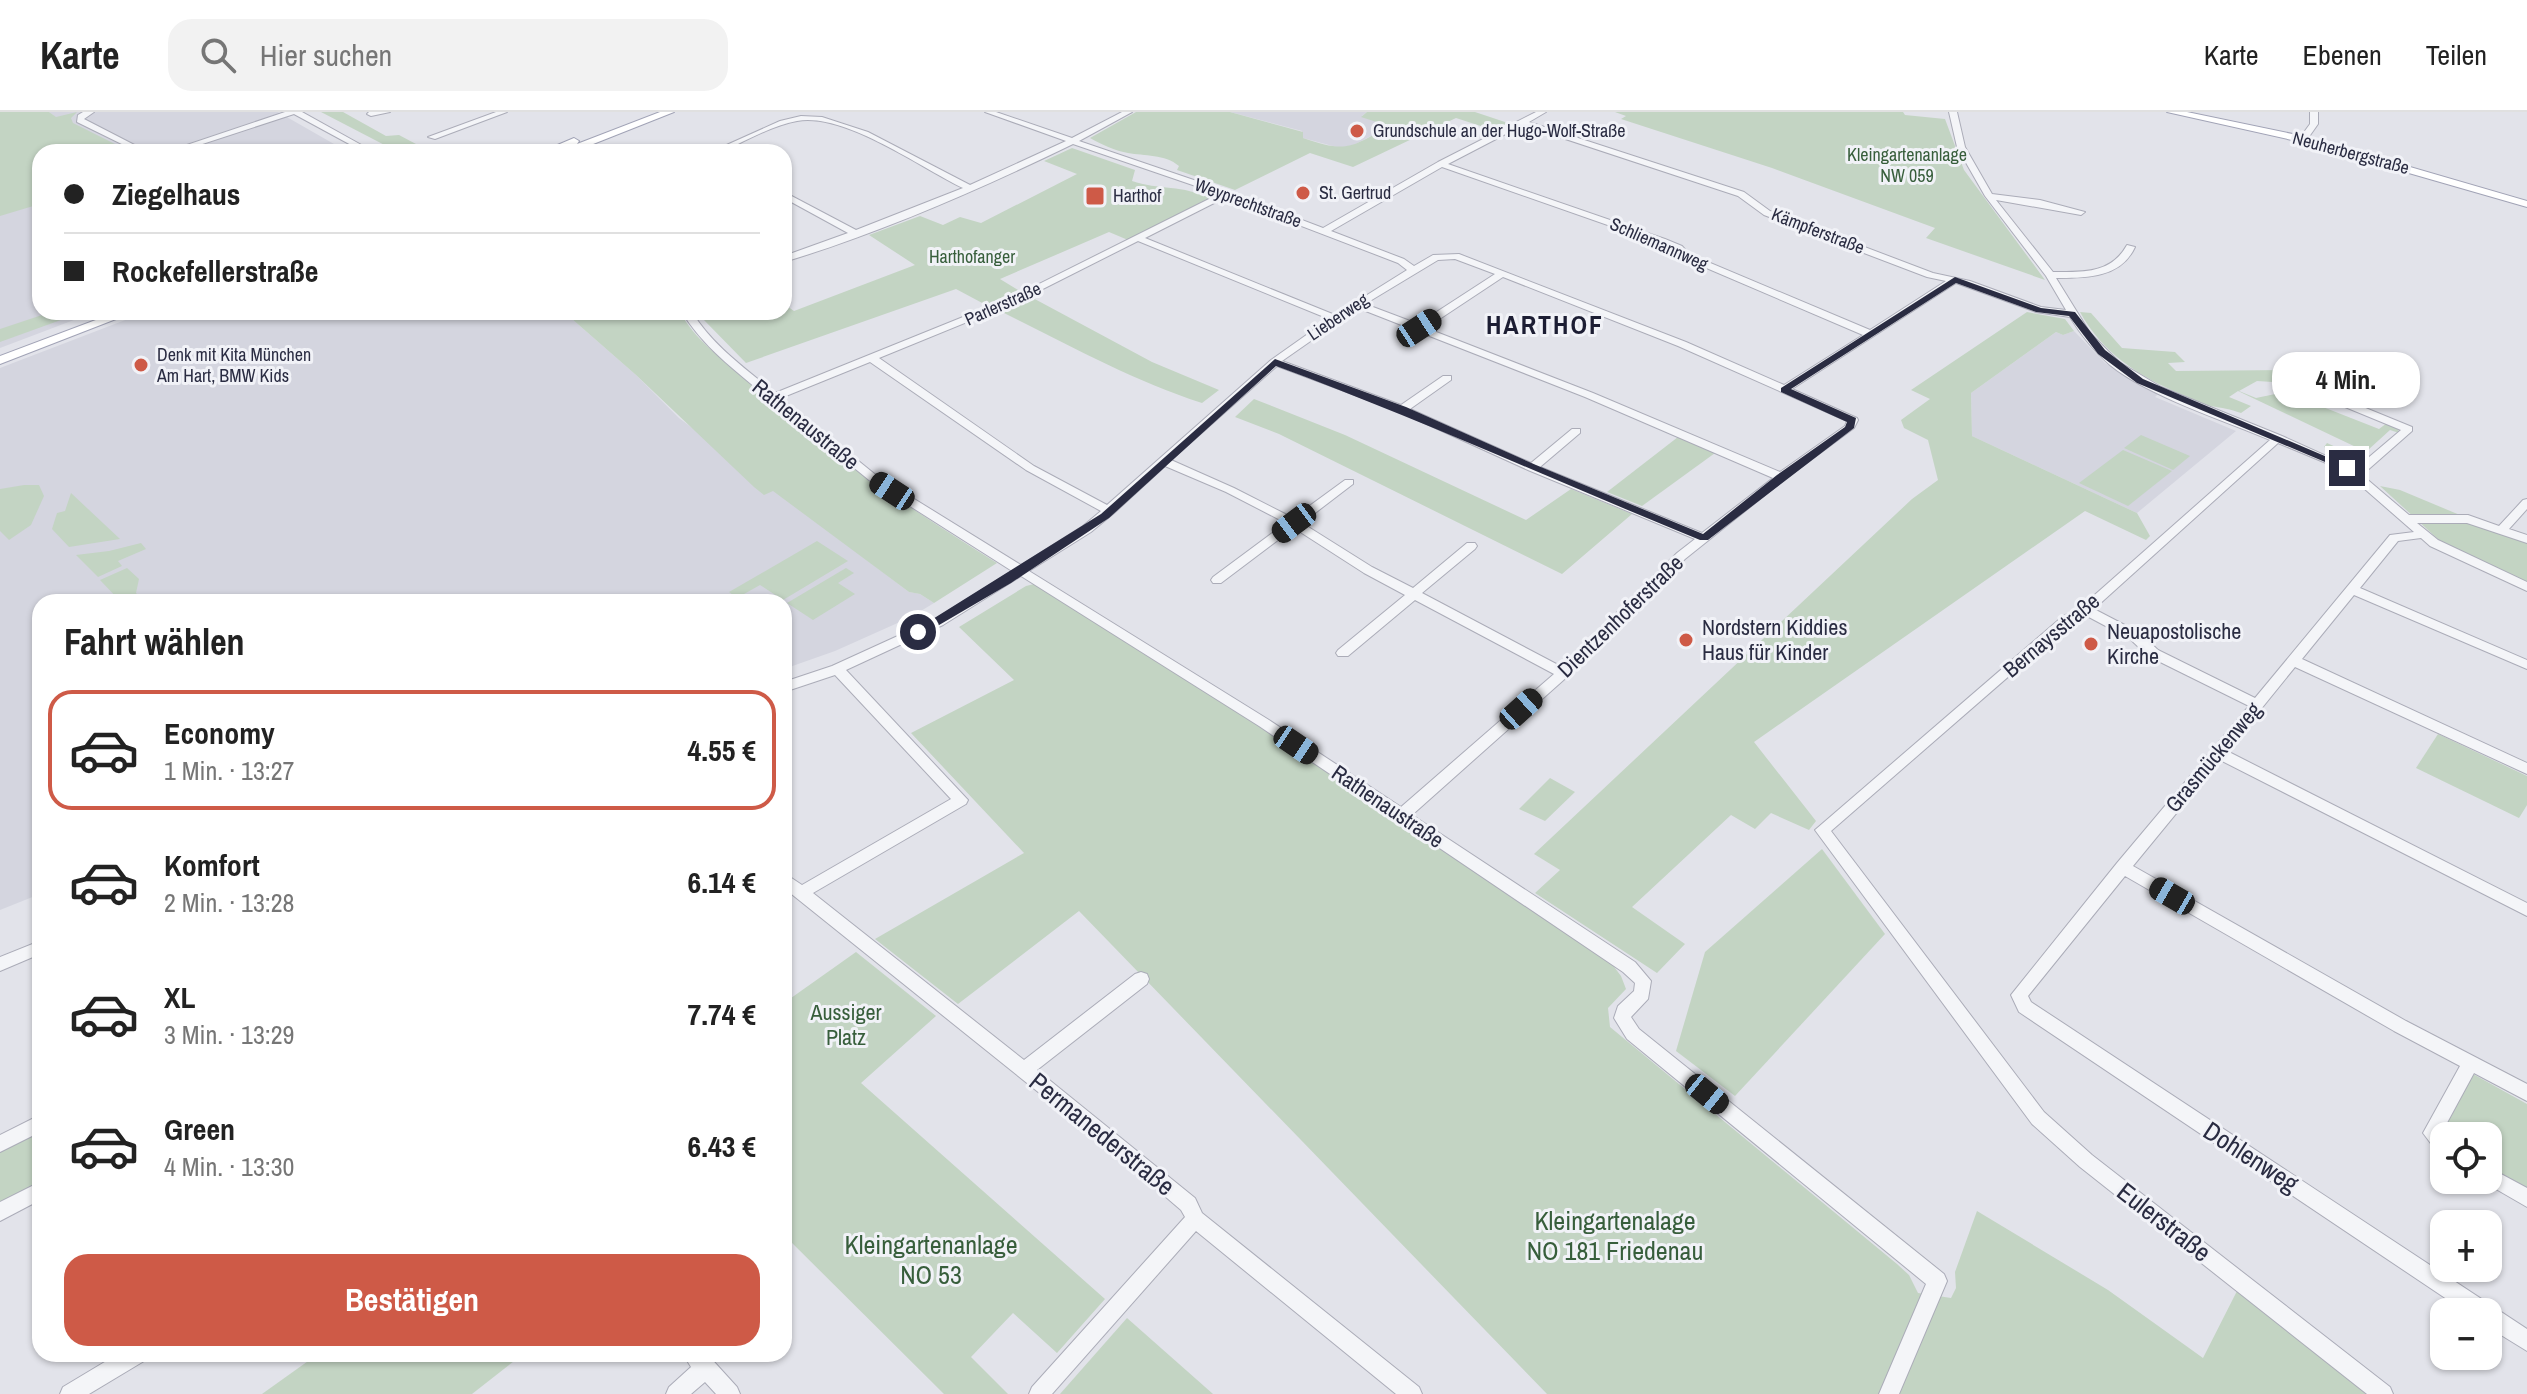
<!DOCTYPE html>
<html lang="de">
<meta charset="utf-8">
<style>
:root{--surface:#fff;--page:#f2f2f2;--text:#222;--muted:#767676;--line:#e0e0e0;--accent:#ce5a47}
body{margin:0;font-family:"Archivo Narrow",sans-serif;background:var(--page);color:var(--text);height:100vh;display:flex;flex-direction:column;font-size:30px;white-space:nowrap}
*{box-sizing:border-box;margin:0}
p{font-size:26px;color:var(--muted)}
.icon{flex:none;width:44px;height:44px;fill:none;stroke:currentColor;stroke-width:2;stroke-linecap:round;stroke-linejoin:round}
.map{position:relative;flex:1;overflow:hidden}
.drawer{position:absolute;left:32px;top:482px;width:760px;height:768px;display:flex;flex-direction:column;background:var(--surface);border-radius:24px;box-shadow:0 2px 6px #0004}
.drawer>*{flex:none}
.guide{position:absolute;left:32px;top:32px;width:760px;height:176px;border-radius:24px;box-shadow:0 2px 6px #0004;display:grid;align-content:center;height:176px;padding:0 32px;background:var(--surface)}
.fabs{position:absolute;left:2430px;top:1010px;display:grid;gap:16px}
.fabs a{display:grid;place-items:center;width:72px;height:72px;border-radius:16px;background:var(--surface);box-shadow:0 2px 6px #0004;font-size:40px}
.end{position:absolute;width:36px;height:36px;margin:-18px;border:10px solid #2a2c42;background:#fff;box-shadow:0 0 0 4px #fff}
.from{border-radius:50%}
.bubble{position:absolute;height:56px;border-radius:24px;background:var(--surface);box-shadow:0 2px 6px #0004;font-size:26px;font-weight:700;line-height:56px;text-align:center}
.car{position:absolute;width:24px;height:48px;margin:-24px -12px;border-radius:10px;box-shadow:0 0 6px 2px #0007;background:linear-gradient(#222 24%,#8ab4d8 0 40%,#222 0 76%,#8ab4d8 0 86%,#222 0)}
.guide b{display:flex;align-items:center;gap:28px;height:76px;font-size:30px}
.guide b+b{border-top:2px solid var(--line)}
.guide i{width:20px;height:20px;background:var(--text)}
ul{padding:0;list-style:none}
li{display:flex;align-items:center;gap:24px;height:120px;margin:0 16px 12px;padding:0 16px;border:4px solid transparent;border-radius:24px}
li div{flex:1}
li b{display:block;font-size:30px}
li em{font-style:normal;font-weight:700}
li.active{border-color:var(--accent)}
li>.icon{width:72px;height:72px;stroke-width:1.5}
h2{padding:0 32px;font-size:36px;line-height:96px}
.action{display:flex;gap:16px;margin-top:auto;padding:16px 32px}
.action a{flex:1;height:92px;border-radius:24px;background:var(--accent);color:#fff;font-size:32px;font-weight:700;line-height:92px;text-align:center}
header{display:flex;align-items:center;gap:48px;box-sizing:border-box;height:112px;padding:0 40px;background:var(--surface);border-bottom:2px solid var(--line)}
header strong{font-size:38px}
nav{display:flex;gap:44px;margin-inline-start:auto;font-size:28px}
.search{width:560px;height:72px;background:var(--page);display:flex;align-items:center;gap:20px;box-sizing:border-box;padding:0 28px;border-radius:24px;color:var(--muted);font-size:30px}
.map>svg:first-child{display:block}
</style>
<header>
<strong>Karte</strong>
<div class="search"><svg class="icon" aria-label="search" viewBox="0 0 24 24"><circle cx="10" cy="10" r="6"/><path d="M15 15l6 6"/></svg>Hier suchen</div>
<nav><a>Karte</a><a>Ebenen</a><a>Teilen</a></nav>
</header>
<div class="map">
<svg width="2527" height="1282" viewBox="0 0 2527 1282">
<rect width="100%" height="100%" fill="#e2e3ea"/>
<g fill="#d4d5df">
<polygon points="49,0 278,0 348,40 122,40 60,9"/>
<polygon points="1230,0 1367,0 1362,4 1390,14 1348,36 1340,36 1303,26 1302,19"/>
<polygon points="40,83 40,200 95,200 0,236 0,96"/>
<polygon points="146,200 564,200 636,263 679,306 909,480 920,482 934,491 911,505 835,539 784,557 784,490 40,490 40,782 0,798 0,256"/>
<polygon points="2074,219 2105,251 2158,282 2155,285 2236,319 2137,401 1972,324 1971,281 2056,220 2063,223"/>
</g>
<g fill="#c3d4c3">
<polygon points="0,0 49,0 56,5 77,0 71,6 73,11 131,40 40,40 40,92 0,104"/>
<polygon points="321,0 343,0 386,24 399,23 431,40 398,40"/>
<path d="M1136,0H1230L1303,20V26C1347,41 1350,36 1389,14L1361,5L1367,0H1475L1508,11L1493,18L1456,6L1353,55L1310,41L1235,78L1177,58L1179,54C1165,42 1144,44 1128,41C1116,39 1100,32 1090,26Z"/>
<polygon points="1615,0 1903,0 1905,3 1945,7 1964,58 2045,168 1926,126 1935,116 1772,56 1621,7 1626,4"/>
<path d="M1072,36L1135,58L1132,69C1158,78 1184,73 1209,86L1128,128L1109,120L1000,167L1018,178L986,193L956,177L746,251L703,207L700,200H784V192L794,199L915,153L869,123L920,104L943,113L960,105L981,111L1077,62L1044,49Z"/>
<path d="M1031,185L1152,250L1219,278L1202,291C1131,268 1067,232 1000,199Z"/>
<polygon points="51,200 83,200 0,230 0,217"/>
<path d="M564,200H680C696,229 716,240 737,260C817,334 905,394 997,451L934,491L920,482L909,480L773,379L764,383L754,375L636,263Z"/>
<polygon points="2027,200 2065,207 2074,219 2063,223 2056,220 1971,281 1972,324 2137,401 2150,424 2146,428 2085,399 1754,630 1816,709 1809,718 1771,701 1755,717 1731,703 1632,795 1685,832 1657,861 1535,781 1560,758 1534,742 1912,387 1938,368 1928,328 1904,316 1901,308 1930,287 1911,278"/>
<path d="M2080,200L2091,201L2122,236L2175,240L2185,250L2168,251L2176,259L2289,258L2294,262L2278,266L2289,271L2257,269L2239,279L2256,286L2285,280L2379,317L2387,311L2398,317L2399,321L2390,318L2357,348L2363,352L2355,355L2352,353L2354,350L2328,342L2329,337L2324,335L2327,331L2351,342L2358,336L2238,279L2229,285L2251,294L2241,301C2230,297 2222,296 2211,294C2201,292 2191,286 2181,282C2140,265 2102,241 2080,200Z"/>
<polygon points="1254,287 1345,323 1526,408 1571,377 1632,402 1562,462 1279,322 1235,305"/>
<polygon points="2141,323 2190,344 2173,358 2124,336"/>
<polygon points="1678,325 1715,341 1642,394 1607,380"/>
<polygon points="2123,338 2172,359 2128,394 2079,371"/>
<polygon points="24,373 39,373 44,384 31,413 9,428 0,419 0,377"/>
<polygon points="2380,374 2400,378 2527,431 2527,471 2440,429"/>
<polygon points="71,381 120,427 69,435 52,417 57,401 65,399"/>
<polygon points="817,429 848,449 783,488 760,473 737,486 729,480"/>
<polygon points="141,431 146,437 118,449 122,454 98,465 76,443 109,439"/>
<polygon points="127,456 139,467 136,481 144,490 121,490 100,468"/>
<polygon points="846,456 854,461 838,471 855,482 813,508 787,491"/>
<polygon points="1034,472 1212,582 1350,674 1346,678 1365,691 1367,689 1399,710 1401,709 1612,852 1621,864 1626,877 1608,896 1610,915 1897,1152 1909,1163 1918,1181 1951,1186 1956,1176 1955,1160 1977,1099 2108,1178 2203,1246 2237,1179 2368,1282 1547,1282 1079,799 958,892 875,827 1024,741 911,621 1014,568 959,515 1026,474"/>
<polygon points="2438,622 2527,664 2527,693 2519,706 2416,656"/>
<polygon points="1550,666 1575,680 1545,709 1519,697"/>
<polygon points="1822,737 1885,822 1735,984 1676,939 1705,840"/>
<polygon points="856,840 936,904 861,971 1105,1187 1057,1241 1013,1201 971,1245 1008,1282 944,1282 784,1123 784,891"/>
<polygon points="2473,962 2527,992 2527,1078 2488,1054 2488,1024 2447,1024 2443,1018"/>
<polygon points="40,1019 40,1071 0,1093 0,1040"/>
<polygon points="1127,1206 1213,1282 1060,1282"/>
<polygon points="318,1242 523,1242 472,1282 262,1282"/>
</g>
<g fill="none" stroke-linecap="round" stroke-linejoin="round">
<g stroke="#abacb8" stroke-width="2">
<g id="minor">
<polygon points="83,0 94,0 84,7 148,40 138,40 77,10 78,3"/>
<polygon points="285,0 302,0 374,40 364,40 294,2 178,40 166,40"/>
<polygon points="369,0 390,0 371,4 367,2"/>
<polygon points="496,0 507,0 435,27 428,25"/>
<path d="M985,0H996L1072,26L1122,0H1132L1079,29L1229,80L1323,116L1438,50L1536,0H1546L1529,10L1744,80L1770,99L1933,161L1970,169L2041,195L2066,198L2046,164L1985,84L1957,35L1949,0H1957L1965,35L1992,82L2040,88L2085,100L2081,103L1996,88L2053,160C2083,160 2111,162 2127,133L2135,135C2121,166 2086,166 2056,166L2090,221L2119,250L2161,275L2282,324L2355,357L2401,318L2294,274V270H2302L2412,315V319L2362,363L2409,403H2468L2499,414L2523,388L2527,387V397L2509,417L2527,423V431L2467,411H2417L2438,428L2527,470V479L2430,434L2421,426L2398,429L2360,476L2527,548V557L2354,483L2302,547L2527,651V662L2295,555L2227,639L2527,791V804L2220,648L2133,754L2406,909L2527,972V989L2474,961L2442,1020L2446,1024H2444V1043L2438,1041L2423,1021L2460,954L2394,919L2125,764L2028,884L2031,890L2527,1217V1239L2488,1215V1200H2466L2019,900L2011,883L2117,751L2249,594L2148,544L2130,527L2085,503L2070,511L1831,719L2044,1000L2092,1043L2390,1275L2393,1282H2367L2080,1055L2032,1012L1815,718L2062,505L2081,495L2270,328C2223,308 2148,284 2110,253C2094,239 2081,223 2070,205L2036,200L1956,171L1792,277L1857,306L1858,308L1854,316L1785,367L1685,447L1568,564L1412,703L1635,850L1651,869L1648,887L1631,905L1639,917L1944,1162L1947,1169L1899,1282H1879L1926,1172L1627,927L1614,906L1618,894L1634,879L1635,871L1623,860L1259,614L1021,464L943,513L846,558L968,688L966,692L813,781L1024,948L1135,862L1141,860L1147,862L1149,867L1147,872L1037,958L1195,1086L1202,1101L1419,1275L1422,1282H1396L1196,1119L1052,1282H1029L1032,1275L1185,1105L1181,1098L1118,1044L784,776V761L802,773L951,687L835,563L784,580V570L832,554L935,507L1012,459L869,368L772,289L768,288L767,285C736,259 703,235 682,200H692C712,233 746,257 775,281L1015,184L1219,82L1073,32C983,76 880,121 784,150V144L848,121L784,86V80L856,118L963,76C921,56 844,0 797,9C771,14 745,29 722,40H711L780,9L801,4L822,5L868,20L970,73L1066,29ZM1523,13L1738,84L1764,103L1927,165L1946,169L1870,218L1689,142L1682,134L1665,127L1448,52ZM1442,55L1659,131L1676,138L1683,146L1863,223L1784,273L1686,230L1459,142L1433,143L1414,154L1404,147L1331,119ZM1226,85L1398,151L1407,158L1335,203L1145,126ZM1138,129L1329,207L1271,248L1107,393L1034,354L879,246L1021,188ZM1455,147L1495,162L1418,212L1365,192L1438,148ZM1503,165L1678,234L1847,309L1845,314L1780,360L1593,281L1426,216ZM1358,196L1585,285L1773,366L1702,421L1540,355L1580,321V317H1572L1531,351L1410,297L1451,268V264H1443L1401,293L1282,249ZM870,250L1026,358L1101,399L1083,414L1021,453L877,364L781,286ZM1277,254L1398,299L1528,358L1695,427L1677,441L1562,555L1422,481L1475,437L1477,434L1475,431H1467L1413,476L1372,455L1302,411L1353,372V368H1345L1293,406L1234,376L1171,348ZM2278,331L2343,358L2414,420L2390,423L2255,586L2158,538L2140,521L2094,497ZM1165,354L1226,380L1286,411L1213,465L1211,468L1213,471H1221L1294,416L1364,461L1405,483L1338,538L1336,541L1338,544H1348L1415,488L1554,562L1401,695L1269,608L1029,459L1091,420L1114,401Z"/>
<polygon points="2310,0 2318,0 2318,12 2306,29 2300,29 2299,27 2310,12"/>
<polygon points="40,829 40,842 0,859 0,845"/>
<polygon points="40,1003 40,1020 0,1040 0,1023"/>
<polygon points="2488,1055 2527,1076 2527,1095 2482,1069 2488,1068"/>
<polygon points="40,1070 40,1088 0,1109 0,1090"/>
<polygon points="118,1242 147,1242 144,1249 89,1282 60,1282 63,1275"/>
<polygon points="683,1242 707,1242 737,1275 740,1282 716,1282 705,1270 691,1282 666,1282 669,1275 691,1255"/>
</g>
</g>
<g stroke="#a1a3b6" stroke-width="2">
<g id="major">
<polygon points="660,0 674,0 573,40 541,40 574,26 579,29 577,32"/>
<polygon points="2167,0 2187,0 2307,25 2527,89 2527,95 2301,30"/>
<polygon points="117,200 134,200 0,252 0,244"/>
</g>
</g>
<use href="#minor" fill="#f4f5f8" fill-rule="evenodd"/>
<use href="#major" fill="#fff" fill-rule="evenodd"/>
</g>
<path fill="#2a2c42" d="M1955,165L2041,196L2075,200L2105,238L2143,267L2353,356L2344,358L2137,271L2098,242L2069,204L2036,200L1956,171L1791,277L1856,306L1854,316L1708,428H1700C1558,370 1420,307 1276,254L1109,406L1011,471L922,523L912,520L1101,402L1275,247L1406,295L1536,353L1703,422L1777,363L1845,315L1847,310L1781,280V276Z"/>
<g fill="#ce5a47" stroke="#f1f2f7" stroke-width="3">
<circle cx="1357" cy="19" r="8"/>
<circle cx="1303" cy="81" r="8"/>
<rect x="1085" y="74" width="20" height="20" rx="4"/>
<circle cx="141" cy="253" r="8"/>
<circle cx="1686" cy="528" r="8"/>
<circle cx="2091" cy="532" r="8"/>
</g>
<g text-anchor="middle" stroke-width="6" stroke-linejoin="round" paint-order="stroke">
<g font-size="18" fill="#2a2c42" stroke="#f1f2f7" text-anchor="start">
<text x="1373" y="25">Grundschule an der Hugo-Wolf-Straße</text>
<text x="1319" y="87">St. Gertrud</text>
<text x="1113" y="90">Harthof</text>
<text x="157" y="249">Denk mit Kita München<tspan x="157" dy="21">Am Hart, BMW Kids</tspan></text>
</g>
<g font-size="18" fill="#2a2c42" stroke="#f1f2f7">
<text transform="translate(2351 41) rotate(15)" y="6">Neuherbergstraße</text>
<text transform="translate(1248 91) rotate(20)" y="6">Weyprechtstraße</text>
<text transform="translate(1818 119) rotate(21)" y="6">Kämpferstraße</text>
<text transform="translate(1659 132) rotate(24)" y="6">Schliemannweg</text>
<text transform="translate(1003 192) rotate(-24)" y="6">Parlerstraße</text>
<text transform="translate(1338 205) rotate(-34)" y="6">Lieberweg</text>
</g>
<g font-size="18" fill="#375e3b" stroke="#f1f2f7">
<text x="1907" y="49">Kleingartenanlage<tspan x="1907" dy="21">NW 059</tspan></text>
<text x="972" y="151">Harthofanger</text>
</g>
<g font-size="22" fill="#2a2c42" stroke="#f1f2f7">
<text transform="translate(806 312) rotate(39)" y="8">Rathenaustraße</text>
<text transform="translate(1620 504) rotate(-44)" y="8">Dientzenhoferstraße</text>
<text transform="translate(2051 523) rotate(-40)" y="8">Bernaysstraße</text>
<text transform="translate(2213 645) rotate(-50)" y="8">Grasmückenweg</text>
<text transform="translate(1388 694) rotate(34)" y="8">Rathenaustraße</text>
</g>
<g font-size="22" fill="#2a2c42" stroke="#f1f2f7" text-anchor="start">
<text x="1702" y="523">Nordstern Kiddies<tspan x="1702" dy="25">Haus für Kinder</tspan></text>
<text x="2107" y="527">Neuapostolische<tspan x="2107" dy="25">Kirche</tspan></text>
</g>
<g font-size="22" fill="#375e3b" stroke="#f1f2f7">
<text x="846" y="908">Aussiger<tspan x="846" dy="25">Platz</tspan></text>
</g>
<g font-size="26" font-weight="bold" letter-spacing="2" fill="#1c1d33" stroke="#f1f2f7">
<text x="1545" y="222">HARTHOF</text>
</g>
<g font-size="26" fill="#2a2c42" stroke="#f1f2f7">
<text transform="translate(1102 1022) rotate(39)" y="9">Permanederstraße</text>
<text transform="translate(2251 1045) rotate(33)" y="9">Dohlenweg</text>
<text transform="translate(2164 1110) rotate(38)" y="9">Eulerstraße</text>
</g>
<g font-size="26" fill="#375e3b" stroke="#f1f2f7">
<text x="1615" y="1118">Kleingartenalage<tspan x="1615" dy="30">NO 181 Friedenau</tspan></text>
<text x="931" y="1142">Kleingartenanlage<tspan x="931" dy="30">NO 53</tspan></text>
</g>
</g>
</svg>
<div class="fabs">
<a><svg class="icon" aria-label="locate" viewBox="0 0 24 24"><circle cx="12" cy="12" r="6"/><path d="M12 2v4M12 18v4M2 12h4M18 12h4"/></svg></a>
<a>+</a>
<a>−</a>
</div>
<i class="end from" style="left:918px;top:520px"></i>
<i class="end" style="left:2347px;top:356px"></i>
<div class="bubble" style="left:2272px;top:240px;width:148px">4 Min.</div>
<i class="car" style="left:1419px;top:216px;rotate:57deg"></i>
<i class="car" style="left:892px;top:379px;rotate:303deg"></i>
<i class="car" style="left:1294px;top:411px;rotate:233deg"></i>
<i class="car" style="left:1521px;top:597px;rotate:48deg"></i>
<i class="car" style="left:1296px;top:633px;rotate:124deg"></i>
<i class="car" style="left:2172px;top:784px;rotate:300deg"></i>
<i class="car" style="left:1707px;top:982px;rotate:129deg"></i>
<div class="guide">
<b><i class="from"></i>Ziegelhaus</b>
<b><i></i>Rockefellerstraße</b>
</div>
<section class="drawer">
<h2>Fahrt wählen</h2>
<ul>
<li class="active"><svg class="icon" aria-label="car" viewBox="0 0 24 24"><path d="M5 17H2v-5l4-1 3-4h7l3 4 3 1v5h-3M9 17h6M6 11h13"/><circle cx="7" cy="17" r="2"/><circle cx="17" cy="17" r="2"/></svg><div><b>Economy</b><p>1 Min. · 13:27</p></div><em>4.55 €</em></li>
<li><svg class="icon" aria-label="car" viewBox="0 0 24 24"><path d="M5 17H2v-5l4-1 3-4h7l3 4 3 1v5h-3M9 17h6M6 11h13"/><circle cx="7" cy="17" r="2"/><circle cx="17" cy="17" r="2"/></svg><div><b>Komfort</b><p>2 Min. · 13:28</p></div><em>6.14 €</em></li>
<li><svg class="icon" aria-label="car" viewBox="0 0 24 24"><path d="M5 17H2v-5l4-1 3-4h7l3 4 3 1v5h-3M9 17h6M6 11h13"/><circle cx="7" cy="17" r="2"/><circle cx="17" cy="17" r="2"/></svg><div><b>XL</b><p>3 Min. · 13:29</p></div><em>7.74 €</em></li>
<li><svg class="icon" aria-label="car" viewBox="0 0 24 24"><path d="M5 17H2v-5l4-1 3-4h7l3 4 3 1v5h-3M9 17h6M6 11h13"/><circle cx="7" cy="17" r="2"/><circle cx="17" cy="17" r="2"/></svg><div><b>Green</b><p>4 Min. · 13:30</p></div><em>6.43 €</em></li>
</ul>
<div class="action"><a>Bestätigen</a></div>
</section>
</div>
